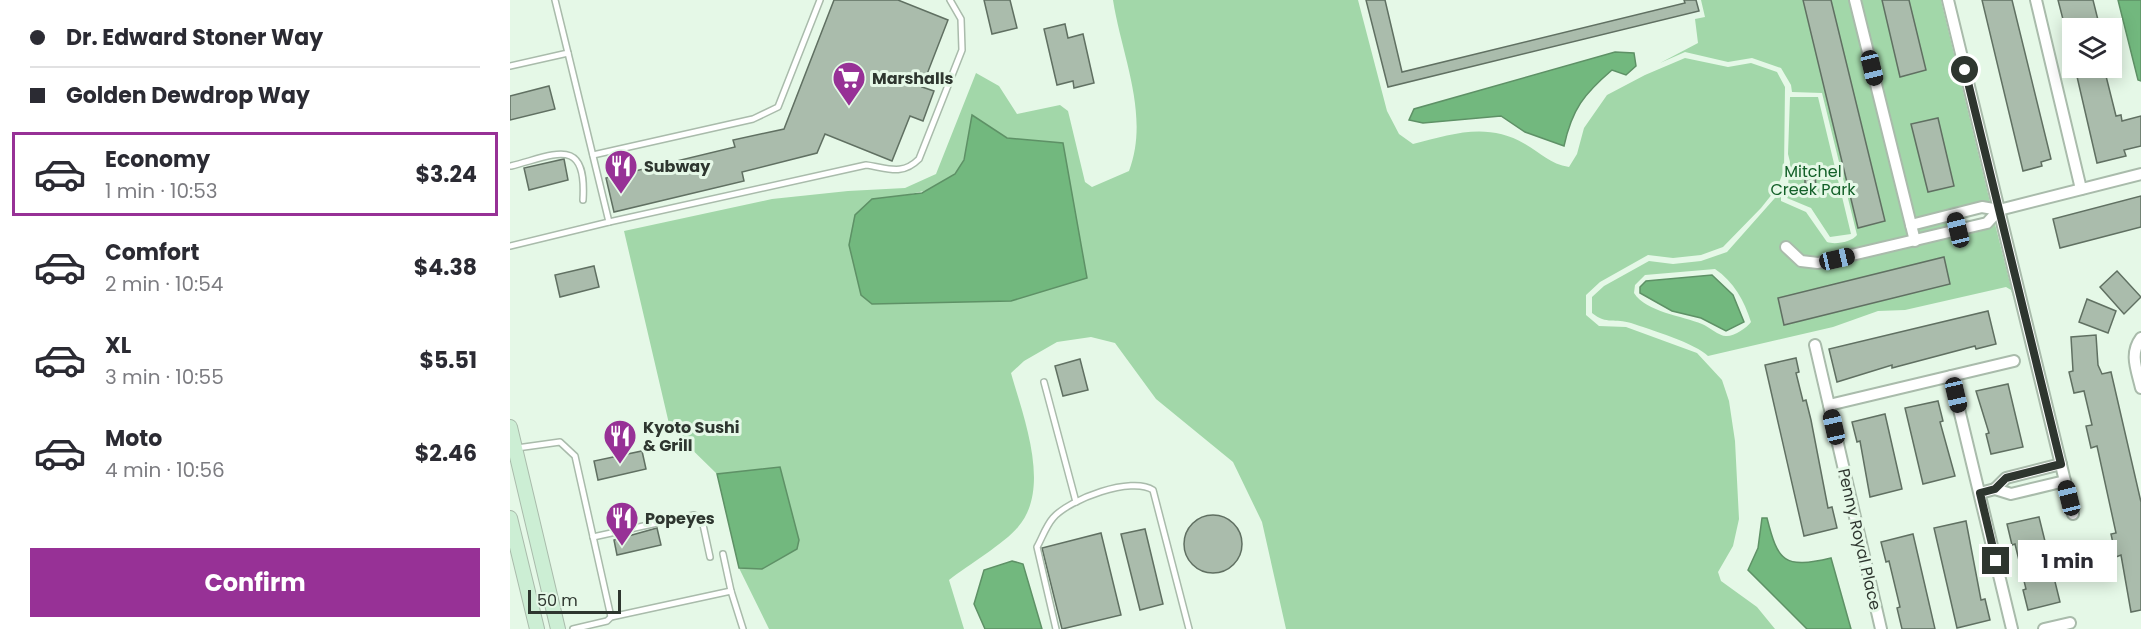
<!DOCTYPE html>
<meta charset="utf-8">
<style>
:root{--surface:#fff;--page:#f7f7f7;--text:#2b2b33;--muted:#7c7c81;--line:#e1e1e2;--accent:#973196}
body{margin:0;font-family:Poppins,sans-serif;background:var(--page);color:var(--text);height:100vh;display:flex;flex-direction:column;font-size:22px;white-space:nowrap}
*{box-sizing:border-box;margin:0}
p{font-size:20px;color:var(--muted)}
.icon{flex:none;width:33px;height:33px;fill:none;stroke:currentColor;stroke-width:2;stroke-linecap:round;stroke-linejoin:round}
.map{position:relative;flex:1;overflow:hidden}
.side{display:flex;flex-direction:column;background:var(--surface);width:510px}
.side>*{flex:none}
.banner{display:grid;align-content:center;height:132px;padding:0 30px;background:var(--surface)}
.controls{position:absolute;left:1552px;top:18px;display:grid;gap:12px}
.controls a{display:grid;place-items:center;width:60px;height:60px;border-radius:0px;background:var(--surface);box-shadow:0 3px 15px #0003;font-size:30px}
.scale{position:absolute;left:18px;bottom:15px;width:93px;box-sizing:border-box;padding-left:6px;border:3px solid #2e362f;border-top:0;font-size:16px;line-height:21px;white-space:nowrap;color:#2e362f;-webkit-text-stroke:4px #e5f8e7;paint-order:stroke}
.end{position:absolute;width:27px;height:27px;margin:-14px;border:8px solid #2e362f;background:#fff;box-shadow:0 0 0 3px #fff}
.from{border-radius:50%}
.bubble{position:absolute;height:42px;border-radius:0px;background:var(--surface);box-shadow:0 3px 15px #0003;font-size:20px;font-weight:700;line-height:42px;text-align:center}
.car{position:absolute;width:18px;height:36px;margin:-18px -9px;border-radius:8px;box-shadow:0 0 4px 2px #0007;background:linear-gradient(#222 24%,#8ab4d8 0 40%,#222 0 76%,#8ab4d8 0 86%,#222 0)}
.banner b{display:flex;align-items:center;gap:21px;height:57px;font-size:22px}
.banner b+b{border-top:2px solid var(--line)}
.banner i{width:15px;height:15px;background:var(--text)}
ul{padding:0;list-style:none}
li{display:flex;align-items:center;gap:18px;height:84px;margin:0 12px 9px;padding:0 18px;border:3px solid transparent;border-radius:0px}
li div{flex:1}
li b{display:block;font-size:22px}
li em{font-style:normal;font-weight:700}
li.current{border-color:var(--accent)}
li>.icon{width:54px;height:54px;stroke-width:1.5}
.primary-button{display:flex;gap:12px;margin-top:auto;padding:12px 30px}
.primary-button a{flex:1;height:69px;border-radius:0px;background:var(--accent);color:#fff;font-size:24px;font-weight:700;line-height:69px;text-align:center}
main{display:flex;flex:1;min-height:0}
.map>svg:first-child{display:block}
</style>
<main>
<section class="side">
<div class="banner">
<b><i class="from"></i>Dr. Edward Stoner Way</b>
<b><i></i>Golden Dewdrop Way</b>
</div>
<ul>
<li class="current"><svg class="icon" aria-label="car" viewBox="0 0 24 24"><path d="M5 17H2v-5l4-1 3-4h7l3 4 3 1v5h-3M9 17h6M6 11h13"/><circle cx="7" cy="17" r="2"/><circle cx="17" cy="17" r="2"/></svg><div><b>Economy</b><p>1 min · 10:53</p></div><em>$3.24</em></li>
<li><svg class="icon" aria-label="car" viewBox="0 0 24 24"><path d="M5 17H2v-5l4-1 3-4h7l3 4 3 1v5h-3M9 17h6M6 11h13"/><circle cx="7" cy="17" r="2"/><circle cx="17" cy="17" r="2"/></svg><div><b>Comfort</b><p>2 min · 10:54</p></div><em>$4.38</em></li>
<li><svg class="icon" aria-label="car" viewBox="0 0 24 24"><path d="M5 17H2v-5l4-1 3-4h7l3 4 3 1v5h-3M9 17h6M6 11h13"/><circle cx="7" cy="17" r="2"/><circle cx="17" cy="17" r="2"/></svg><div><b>XL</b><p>3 min · 10:55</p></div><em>$5.51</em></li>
<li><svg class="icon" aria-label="car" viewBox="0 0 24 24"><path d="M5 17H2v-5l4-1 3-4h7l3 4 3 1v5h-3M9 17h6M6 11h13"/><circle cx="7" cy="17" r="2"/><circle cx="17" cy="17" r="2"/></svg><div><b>Moto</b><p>4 min · 10:56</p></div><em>$2.46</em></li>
</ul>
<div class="primary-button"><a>Confirm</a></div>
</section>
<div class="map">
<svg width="1631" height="629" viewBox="0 0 1631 629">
<rect width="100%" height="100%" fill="#e5f8e7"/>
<g fill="#a2d7a9" fill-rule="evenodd">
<path d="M603,0H848L877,111L889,134L903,144C943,134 977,122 1015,144C1031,153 1040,164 1059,167L1067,154L1074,128L1097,95L1135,75L1175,58L1218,67L1241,63L1267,72L1275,87L1274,170L1267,188L1251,208L1213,247L1191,255L1163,258L1138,255L1090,282L1076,295V315L1089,326L1116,327L1187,353L1212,380L1219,401L1225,441L1229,519L1223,546L1208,572L1211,581L1247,607L1265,629H776L752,522L723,462L646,399L605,343L581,337L547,342L514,361L501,373C513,416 542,488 508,527C495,543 457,566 439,580L454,629H259L229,568L252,569L287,549L289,540L270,467L207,474L160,428L114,231L262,199L338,191L395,188L426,174L466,73L489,86L507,114L550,105L558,111L575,182L582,187L619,171C640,115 612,57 603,0ZM462,115L497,138L553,143L501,301L362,199C393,195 439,194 453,161C459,148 460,129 462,115Z"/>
<path d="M1191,0H1431L1480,202L1471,201L1435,210L1443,238L1478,229L1485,224L1505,303L1501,290L1496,287L1395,310L1368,311L1323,327L1198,356C1187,344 1139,329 1121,323C1105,318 1097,325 1082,313V297L1094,286L1139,261L1163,264L1191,261L1217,252L1271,191V201L1296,212L1317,242C1325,245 1342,242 1347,235L1312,93L1282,92L1281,85L1271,68L1242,58L1218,62L1175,52L1150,63L1188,43L1185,19L1195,17ZM1205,269C1224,282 1234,300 1241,322C1237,328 1224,336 1217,336C1210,337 1199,327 1192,324C1173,316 1136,312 1124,293L1125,285L1135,275Z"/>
<polygon points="1280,97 1308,97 1341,234 1320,237 1301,208 1277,198 1280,162 1278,154"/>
</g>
<g fill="#72b87e" stroke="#5e9166" stroke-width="1.5">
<polygon points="1608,0 1631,0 1631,81 1628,80"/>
<path d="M1105,52L1124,53L1126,66L1116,75L1102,70C1074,94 1062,109 1054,146L1015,132L991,116L913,123L899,120L904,109Z"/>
<polygon points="462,115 497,138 553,143 577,278 501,301 362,304 351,295 339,245 345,215 362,199 412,193 445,174 454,160"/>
<polygon points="1202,275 1223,295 1234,322 1216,331 1191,318 1162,311 1130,293 1130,287 1136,281"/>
<polygon points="270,467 289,540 287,549 252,569 229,568 207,474"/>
<path d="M1252,518H1257C1268,562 1274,569 1321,558L1341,629H1297L1238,570L1248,548Z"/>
<polygon points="502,561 513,564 532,629 475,629 464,604 474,570"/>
</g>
<g fill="#aabcac" stroke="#607062" stroke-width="1.5">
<polygon points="324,0 388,0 438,20 412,87 424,91 413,121 400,116 382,161 315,134 307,153 232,172 234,181 104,212 96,178 225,147 223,140 274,129"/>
<polygon points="474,0 500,0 507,28 482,34"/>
<polygon points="856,0 875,0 892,72 1175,3 1174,0 1186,0 1189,11 878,87"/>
<polygon points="1293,0 1321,0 1375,221 1348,228"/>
<polygon points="1372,0 1399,0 1416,70 1390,77"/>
<polygon points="1472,0 1502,0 1541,159 1531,162 1532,166 1513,171"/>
<polygon points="1548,0 1583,0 1588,20 1584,21 1585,24 1556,31"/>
<polygon points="555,24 558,38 573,34 584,83 564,88 563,81 547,85 534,29"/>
<polygon points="1565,68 1594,68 1606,116 1611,115 1612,121 1631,116 1631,146 1614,150 1616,156 1587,163"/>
<polygon points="39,86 45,109 0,120 0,96"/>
<polygon points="1428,118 1444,186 1418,192 1401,124"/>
<polygon points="54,159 58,180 19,190 14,168"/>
<polygon points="1295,171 1305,171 1306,189 1295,189"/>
<polygon points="1631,196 1631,227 1550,248 1543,219"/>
<polygon points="1434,257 1440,284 1274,325 1268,298"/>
<polygon points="84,266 89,287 50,297 45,275"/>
<polygon points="1607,271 1631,297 1614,314 1590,287"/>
<polygon points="1577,299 1606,311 1598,333 1569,322"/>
<polygon points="1478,311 1486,344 1466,349 1465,346 1382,368 1382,365 1327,382 1319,349"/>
<polygon points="1586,335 1588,365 1592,374 1601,372 1631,502 1631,610 1621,612 1611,555 1606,557 1601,534 1606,533 1587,446 1581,448 1576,426 1582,425 1574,391 1564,393 1559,372 1563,371 1561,337"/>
<polygon points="1286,358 1289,372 1286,373 1293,401 1296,400 1301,420 1318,508 1322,507 1327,528 1294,536 1255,365"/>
<polygon points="570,359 578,390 553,396 545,366"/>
<polygon points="1498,384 1513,447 1481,454 1476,434 1479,433 1466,391"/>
<polygon points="1428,401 1433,421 1430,422 1445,476 1413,484 1395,408"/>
<polygon points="1375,414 1392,489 1360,497 1350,441 1347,442 1342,422"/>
<polygon points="132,451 136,469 88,480 84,461"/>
<circle cx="703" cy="544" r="29"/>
<polygon points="1529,517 1550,602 1518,610 1513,590 1516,589 1505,544 1502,545 1497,524"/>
<polygon points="1456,521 1471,600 1475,599 1480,620 1447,628 1424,528"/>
<polygon points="147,528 151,545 107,555 104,540"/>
<polygon points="635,529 653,604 630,610 611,534"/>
<polygon points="591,533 611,615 552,629 532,548"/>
<polygon points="1403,534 1425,629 1392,629 1387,608 1390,607 1379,561 1376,562 1371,542"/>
</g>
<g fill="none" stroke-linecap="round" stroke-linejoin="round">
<g stroke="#a9bbab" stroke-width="8">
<g id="lane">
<polyline points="0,66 58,53 45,0"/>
<polyline points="83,155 243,119 268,107 310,0"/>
<path d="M1,166C45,155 77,135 73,200"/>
<path d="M99,222L356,165C378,168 392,176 409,159L452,50L451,19L440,0"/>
<polyline points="0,246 99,222 58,53"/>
<polyline points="534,382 566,502"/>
<polyline points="7,448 50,442 65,456 101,617"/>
<polyline points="83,537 184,515 192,520 200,557"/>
<polyline points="213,554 221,591"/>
<polyline points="63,629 97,621 101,617 221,591 233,629"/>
<path d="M546,629L527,547C532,538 536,526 543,518C559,499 622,476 643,490L679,629"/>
</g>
</g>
<g stroke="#a9bbab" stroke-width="14">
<g id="street">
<polyline points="1345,0 1405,241"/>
<polyline points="1438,0 1563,514"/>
<polyline points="1526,0 1571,189"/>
<polyline points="1401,225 1472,207 1489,210 1631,174"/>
<polyline points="1276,247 1291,261 1308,263 1477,223 1489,210"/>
<path d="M1631,338C1619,354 1627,370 1631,388"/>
<polyline points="1305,345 1371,629"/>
<polyline points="1441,376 1502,629"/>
<polyline points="1319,405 1504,361"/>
<polyline points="1485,489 1496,478 1551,464"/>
<polyline points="1470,493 1485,489 1501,494 1555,481"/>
<polyline points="1534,629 1560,623"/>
</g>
</g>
<g stroke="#a9bbab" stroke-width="16">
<g id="secondary">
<polyline points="0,427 48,629"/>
<polyline points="0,518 27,629"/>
</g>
</g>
<use href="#lane" stroke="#fff" stroke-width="5"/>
<use href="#street" stroke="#fff" stroke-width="10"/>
<use href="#secondary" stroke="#cceed4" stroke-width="14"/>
</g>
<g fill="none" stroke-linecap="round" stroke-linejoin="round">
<polyline stroke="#2e362f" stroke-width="8" points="1455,70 1551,464 1496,478 1485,489 1470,493 1486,561"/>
</g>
<defs>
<g id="supermarket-pin" transform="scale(1.725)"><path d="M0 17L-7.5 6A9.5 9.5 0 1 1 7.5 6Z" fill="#973196" stroke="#e5f8e7"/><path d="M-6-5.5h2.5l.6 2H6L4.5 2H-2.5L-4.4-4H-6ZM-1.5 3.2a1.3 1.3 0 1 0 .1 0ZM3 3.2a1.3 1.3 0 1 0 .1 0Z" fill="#fff"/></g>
<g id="restaurant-pin" transform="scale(1.725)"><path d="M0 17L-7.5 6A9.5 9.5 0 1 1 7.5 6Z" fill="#973196" stroke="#e5f8e7"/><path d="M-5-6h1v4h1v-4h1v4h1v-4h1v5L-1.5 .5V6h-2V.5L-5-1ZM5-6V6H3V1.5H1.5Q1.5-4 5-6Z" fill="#fff"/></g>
</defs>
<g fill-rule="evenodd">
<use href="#supermarket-pin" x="339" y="78"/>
<use href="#restaurant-pin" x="111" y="166"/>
<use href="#restaurant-pin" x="110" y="436"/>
<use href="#restaurant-pin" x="112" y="518"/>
</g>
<g text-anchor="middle" stroke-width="6" stroke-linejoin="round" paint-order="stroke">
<g font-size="16" font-weight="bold" fill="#2e362f" stroke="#e5f8e7" text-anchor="start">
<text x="362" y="84">Marshalls</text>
<text x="134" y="172">Subway</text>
<text x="133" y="433">Kyoto Sushi<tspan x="133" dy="18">&amp; Grill</tspan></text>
<text x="135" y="524">Popeyes</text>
</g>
<g font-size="16" fill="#136029" stroke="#e5f8e7">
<text x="1303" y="177">Mitchel<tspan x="1303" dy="18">Creek Park</tspan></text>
</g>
<g font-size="16" fill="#2e362f" stroke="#e5f8e7">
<text transform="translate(1350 539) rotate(77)" y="6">Penny Royal Place</text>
</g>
</g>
</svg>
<div class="controls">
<a><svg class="icon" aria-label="layers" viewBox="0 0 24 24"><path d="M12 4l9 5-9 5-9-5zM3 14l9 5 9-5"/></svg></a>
</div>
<div class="scale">50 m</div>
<i class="end from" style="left:1455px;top:70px"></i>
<i class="end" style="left:1486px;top:561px"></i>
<div class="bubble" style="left:1508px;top:540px;width:99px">1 min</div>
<i class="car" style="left:1362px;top:68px;rotate:166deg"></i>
<i class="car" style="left:1448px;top:230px;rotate:346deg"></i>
<i class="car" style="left:1327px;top:259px;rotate:77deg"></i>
<i class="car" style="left:1446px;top:395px;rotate:167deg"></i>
<i class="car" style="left:1324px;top:427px;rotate:347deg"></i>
<i class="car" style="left:1559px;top:498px;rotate:346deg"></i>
</div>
</main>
